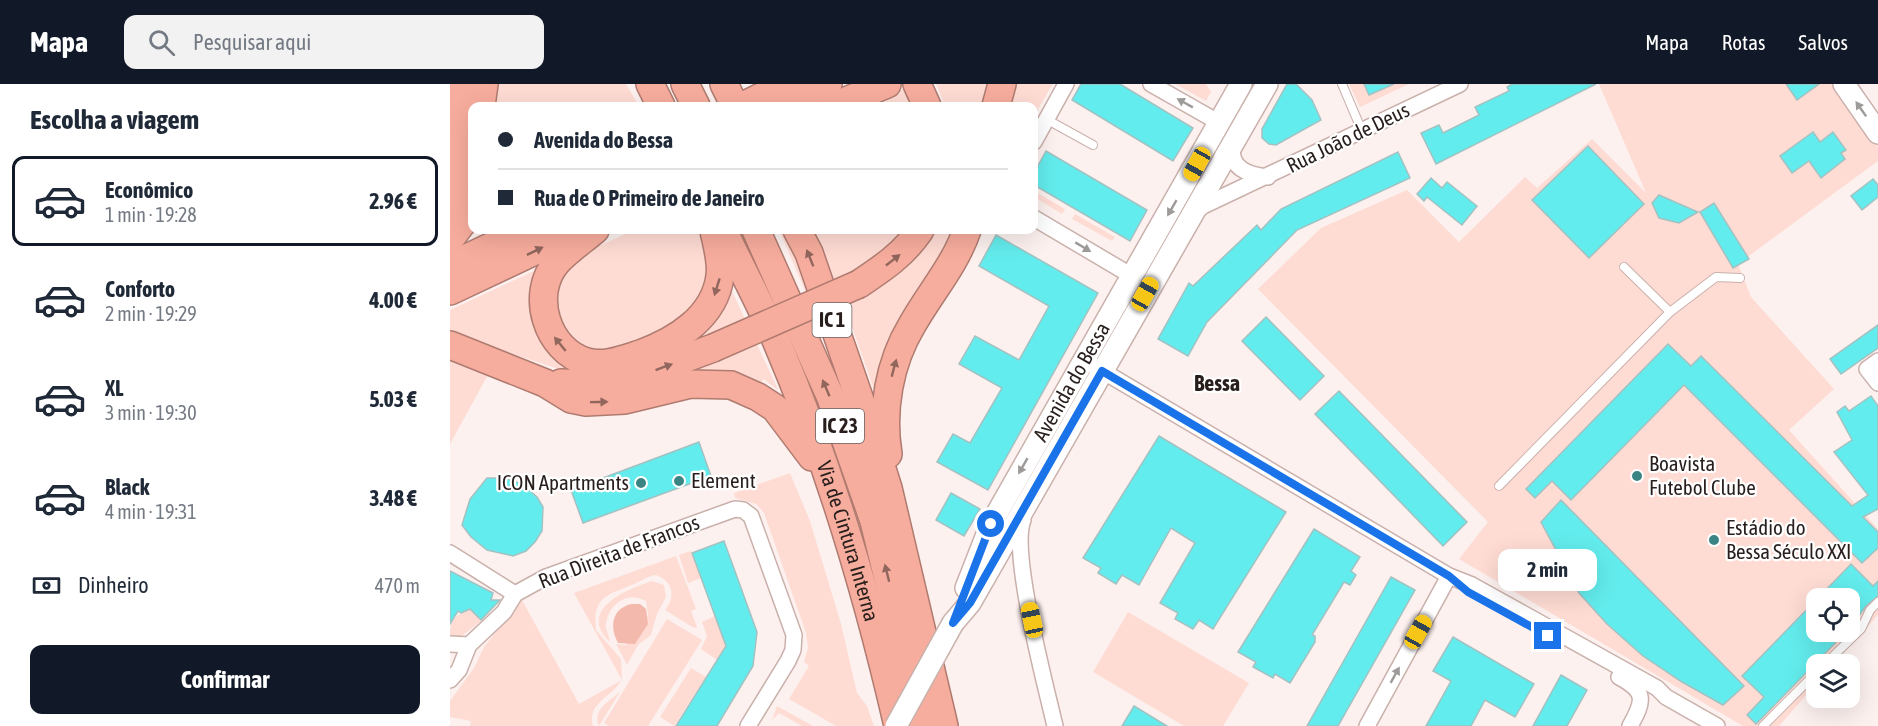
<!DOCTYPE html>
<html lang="pt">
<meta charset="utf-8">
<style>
:root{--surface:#fff;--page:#f2f2f3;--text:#1f2937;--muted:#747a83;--line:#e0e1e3;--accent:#111827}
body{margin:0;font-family:"Asap Condensed",sans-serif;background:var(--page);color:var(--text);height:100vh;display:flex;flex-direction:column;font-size:22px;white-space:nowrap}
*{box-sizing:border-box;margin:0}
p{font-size:20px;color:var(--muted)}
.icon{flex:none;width:33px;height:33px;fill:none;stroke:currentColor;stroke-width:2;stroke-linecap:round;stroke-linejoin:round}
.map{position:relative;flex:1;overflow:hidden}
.side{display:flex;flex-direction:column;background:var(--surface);width:450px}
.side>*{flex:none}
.hud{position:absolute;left:18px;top:18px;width:570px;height:132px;border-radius:12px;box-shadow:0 6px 24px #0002;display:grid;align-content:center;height:132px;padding:0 30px;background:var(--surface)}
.controls{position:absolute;left:1356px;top:504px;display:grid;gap:12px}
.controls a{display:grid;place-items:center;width:54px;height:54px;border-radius:12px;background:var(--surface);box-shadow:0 6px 24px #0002;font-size:30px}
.end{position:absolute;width:27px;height:27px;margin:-14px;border:8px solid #1a73e8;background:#fff;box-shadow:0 0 0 3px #fff}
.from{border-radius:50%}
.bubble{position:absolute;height:42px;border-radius:12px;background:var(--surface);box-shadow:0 6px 24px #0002;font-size:20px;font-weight:700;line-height:42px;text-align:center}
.car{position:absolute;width:18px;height:36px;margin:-18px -9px;border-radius:8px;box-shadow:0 0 4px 2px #0007;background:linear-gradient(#f5c518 24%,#345 0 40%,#f5c518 0 76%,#345 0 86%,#f5c518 0)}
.hud b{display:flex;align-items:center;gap:21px;height:57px;font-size:22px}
.hud b+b{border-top:2px solid var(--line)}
.hud i{width:15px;height:15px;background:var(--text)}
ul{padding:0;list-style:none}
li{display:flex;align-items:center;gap:18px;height:90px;margin:0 12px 9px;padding:0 18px;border:3px solid transparent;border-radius:12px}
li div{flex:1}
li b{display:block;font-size:22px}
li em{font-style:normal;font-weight:700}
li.selected{border-color:var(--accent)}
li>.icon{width:54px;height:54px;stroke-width:1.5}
h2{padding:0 30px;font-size:27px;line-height:72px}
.pay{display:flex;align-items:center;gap:15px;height:66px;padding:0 30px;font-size:22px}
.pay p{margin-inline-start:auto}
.primary-button{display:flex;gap:12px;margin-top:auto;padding:12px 30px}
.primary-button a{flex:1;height:69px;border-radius:12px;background:var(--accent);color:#fff;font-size:24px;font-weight:700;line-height:69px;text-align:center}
header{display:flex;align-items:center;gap:36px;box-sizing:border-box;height:84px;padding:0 30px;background:var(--accent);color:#fff}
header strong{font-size:28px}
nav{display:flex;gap:33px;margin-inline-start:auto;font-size:21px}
.search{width:420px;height:54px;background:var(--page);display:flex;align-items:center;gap:15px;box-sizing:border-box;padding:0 21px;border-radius:12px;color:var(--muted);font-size:22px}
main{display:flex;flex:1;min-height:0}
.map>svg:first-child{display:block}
</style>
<header>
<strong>Mapa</strong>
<div class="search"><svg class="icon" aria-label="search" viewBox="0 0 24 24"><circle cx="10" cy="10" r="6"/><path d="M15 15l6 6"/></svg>Pesquisar aqui</div>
<nav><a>Mapa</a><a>Rotas</a><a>Salvos</a></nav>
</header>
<main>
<section class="side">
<h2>Escolha a viagem</h2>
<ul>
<li class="selected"><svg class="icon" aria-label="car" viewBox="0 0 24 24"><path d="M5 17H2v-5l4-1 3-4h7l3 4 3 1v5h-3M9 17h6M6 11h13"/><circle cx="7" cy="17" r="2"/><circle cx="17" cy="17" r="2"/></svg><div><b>Econômico</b><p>1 min · 19:28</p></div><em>2.96 €</em></li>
<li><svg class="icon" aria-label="car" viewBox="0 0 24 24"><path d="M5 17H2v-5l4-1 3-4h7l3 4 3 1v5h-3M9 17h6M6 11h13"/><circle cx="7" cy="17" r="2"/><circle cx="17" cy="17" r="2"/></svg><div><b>Conforto</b><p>2 min · 19:29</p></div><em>4.00 €</em></li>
<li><svg class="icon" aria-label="car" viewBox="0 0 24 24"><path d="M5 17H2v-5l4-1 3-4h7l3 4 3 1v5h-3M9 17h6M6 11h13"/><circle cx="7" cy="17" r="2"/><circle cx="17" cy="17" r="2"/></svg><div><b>XL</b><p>3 min · 19:30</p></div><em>5.03 €</em></li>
<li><svg class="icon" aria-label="car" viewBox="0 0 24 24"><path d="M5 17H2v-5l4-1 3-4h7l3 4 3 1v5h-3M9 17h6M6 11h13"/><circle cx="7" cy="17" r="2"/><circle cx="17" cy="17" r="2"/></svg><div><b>Black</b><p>4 min · 19:31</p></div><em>3.48 €</em></li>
</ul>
<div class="pay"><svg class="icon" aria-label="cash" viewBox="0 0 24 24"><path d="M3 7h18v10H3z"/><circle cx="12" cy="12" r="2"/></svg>Dinheiro<p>470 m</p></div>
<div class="primary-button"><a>Confirmar</a></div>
</section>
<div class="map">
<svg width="1428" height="642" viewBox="0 0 1428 642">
<rect width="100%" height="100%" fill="#fcf1ef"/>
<g fill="#fedcd4" fill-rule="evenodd">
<polygon points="45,0 176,0 189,22 42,22"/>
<polygon points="486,0 545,0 539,22 495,22"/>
<polygon points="565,0 603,0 584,32 584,22 559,22"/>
<polygon points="725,0 756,0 761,8 756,17"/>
<polygon points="899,0 914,0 920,11 943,0 959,0 910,23"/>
<path d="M1149,0H1383L1428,63V77L1288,180L1301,213L1384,305L1339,346L1428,445V531L1384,580H1366V600L1329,642H1293L1009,475L1038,438L808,205L871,144L957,106L1009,158L1075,93L1087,104L1142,55L1196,109ZM1366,514H1400V548H1366Z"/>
<polygon points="457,3 470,22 421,22"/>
<polygon points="584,107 615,125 612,130 584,113"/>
<polygon points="625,130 665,153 662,157 622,135"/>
<path d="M184,146H251C268,185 255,200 239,237L150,271L120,258C115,246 104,228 103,215C102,178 157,159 184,146Z"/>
<polygon points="288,146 296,146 332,221 406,417 400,419 324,217"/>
<polygon points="329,146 339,146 372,244 366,232"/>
<polygon points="361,146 462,146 449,161 386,199"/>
<path d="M487,146H512L429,320L394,220C435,204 465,184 487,146Z"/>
<polygon points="90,184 87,194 136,290 102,283 0,249 0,226"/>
<polygon points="281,205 326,301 328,306 313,295 311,300 237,288 243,258 255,247"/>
<polygon points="0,269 40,287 0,360"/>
<polygon points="340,389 360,437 391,540 407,609 417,622 424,642 386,642 339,615 359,582 354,578 358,564 356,549 314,429 306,420 285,414 284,409"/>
<polygon points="241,467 251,494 238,499 229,471"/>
<path d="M226,472L246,525L241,527L247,543L244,544L215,526C226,513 223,497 206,491C197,492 192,497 184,500C158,511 142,512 146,546L171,575L172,595C164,612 136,619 143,642H20L21,637L0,633V617L24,584L34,563L72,516L129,620L172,596L124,509Z"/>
<path d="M202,497L214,501L216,513L207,530L201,551L188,561L177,581L166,560L176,561L198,532L196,517C178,507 159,519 156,540C155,546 160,553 160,558C126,525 178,505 202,497Z"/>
<path d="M19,525L29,528L28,533L31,537L8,555L0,551C0,535 6,532 19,525Z"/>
<polygon points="678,528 799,599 773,642 734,642 643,588"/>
<polygon points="265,532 276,562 267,576 251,565 257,552 252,538"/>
<polygon points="217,535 252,556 198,642 159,642 154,639"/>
<polygon points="241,584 256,593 224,642 210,633"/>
<path d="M170,608L149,642C142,625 160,617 170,608Z"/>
<polygon points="327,622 363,642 352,642 329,629 322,636"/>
</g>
<path fill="#f4b9ad" d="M181,520H190L196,525L198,540L185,560L168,559C159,542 162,525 181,520Z"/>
<g fill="#63eced" stroke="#a4c1c1" stroke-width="1.5">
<polygon points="631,0 670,0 743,44 723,77 622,16"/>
<polygon points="837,0 846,0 862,16 871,36 826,61 819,60 812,54 812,45"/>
<polygon points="914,0 944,0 919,11"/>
<polygon points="1062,0 1146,0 986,80 971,49 989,41 993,49 1029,31 1025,23 1059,7 1057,3"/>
<polygon points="1336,0 1369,0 1347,16"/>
<polygon points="1363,48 1370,58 1383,48 1396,66 1391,69 1395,75 1371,94 1359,77 1342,89 1330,72"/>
<polygon points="1138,62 1194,120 1139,174 1082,116"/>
<polygon points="596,67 697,126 680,157 584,101 584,89"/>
<polygon points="948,68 960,94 847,146 757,238 738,272 708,255 739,199 743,202 807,141 811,146 831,125"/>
<polygon points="981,94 992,104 997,98 1027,122 1012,141 977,113 974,117 967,110"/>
<polygon points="1423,95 1428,101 1428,113 1412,126 1401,112"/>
<polygon points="1209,111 1248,128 1229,139 1209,134 1202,119"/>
<polygon points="1264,119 1299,175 1283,184 1250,128"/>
<polygon points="546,151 648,209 538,406 487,378 503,350 520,359 552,304 509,280 525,252 569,276 599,222 529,182"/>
<polygon points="816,233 874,292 850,316 792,257"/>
<polygon points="1428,241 1428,264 1391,290 1380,275"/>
<polygon points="1218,260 1241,282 1251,272 1402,422 1418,411 1384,368 1402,356 1387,328 1395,322 1399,327 1421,312 1428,322 1428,425 1413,433 1428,448 1428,464 1412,479 1234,301 1121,416 1102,397 1085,414 1076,405"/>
<polygon points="889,307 1017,438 993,462 865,330"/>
<polygon points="709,352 836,428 763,545 749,536 743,545 725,535 728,529 710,519 745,459 721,444 689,501 672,491 666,500 648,489 651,484 633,474"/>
<polygon points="249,358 261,392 133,439 121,406"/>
<polygon points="37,394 55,394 72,400 87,413 93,423 92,447 85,458 76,467 63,472 37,466 21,453 12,441 20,415"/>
<polygon points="501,409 530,425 514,452 486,436"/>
<polygon points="1111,416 1294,602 1273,621 1232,598 1193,572 1157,540 1129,509 1091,438"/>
<polygon points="864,445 910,473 901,487 906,491 900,501 894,498 862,551 865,552 865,558 840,599 825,590 823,594 803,583 806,578 788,568"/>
<polygon points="274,457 307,548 303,582 267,642 226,642 276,562 242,469"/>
<polygon points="1401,480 1423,502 1428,497 1428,512 1416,522 1400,544 1400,514 1368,514"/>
<polygon points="0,487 43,509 41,516 50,516 31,536 20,525 11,529 8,527 0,540"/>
<polygon points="941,493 965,506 888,642 857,642"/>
<polygon points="1366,516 1366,548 1396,548 1306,640 1297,631 1314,613 1292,592"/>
<polygon points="1003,553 1084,600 1065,633 1035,616 1021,642 976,642 1001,597 983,587"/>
<polygon points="1111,591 1137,606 1117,642 1083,642"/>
<polygon points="684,622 717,642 672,642"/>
</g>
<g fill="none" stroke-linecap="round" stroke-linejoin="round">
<g stroke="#cab0ab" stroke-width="10">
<g id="service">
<polyline points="892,0 912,47"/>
<polyline points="596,35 643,61"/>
<polyline points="1174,183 1220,228"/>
<polyline points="1049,402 1220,228 1266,193 1290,194"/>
<polyline points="1375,580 1411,545 1420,526 1428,518"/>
<polyline points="1313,642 1366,589"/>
</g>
</g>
<g stroke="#cab0ab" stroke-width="18">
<g id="minor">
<polyline points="701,0 768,38"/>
<polyline points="584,58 616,0"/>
<path d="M783,60C778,84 798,91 818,93"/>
<polyline points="744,129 753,122 1010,0"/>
<polyline points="584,134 682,192"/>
<polyline points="1428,277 1417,285 1428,299"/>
<polyline points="644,282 999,492 1022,501 1207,604 1216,613 1267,642"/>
<path d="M573,436C560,468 596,603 605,642"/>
<polyline points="0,469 65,510"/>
<polyline points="0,560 19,561"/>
<path d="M1169,593C1197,608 1194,617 1180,642"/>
<polyline points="0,596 9,586 19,561 54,528 65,510 96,493 285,425 293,426 301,432 344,551 343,566 338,577 298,642"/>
<polyline points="917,642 999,492"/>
</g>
</g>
<g stroke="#cab0ab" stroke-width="24">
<g id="secondary">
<polyline points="1394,0 1428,49"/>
<path id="s1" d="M516,504L541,440L791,0"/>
<polyline points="503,539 520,519 817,0"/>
</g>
</g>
<g stroke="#af7b70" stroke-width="30">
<g id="motorway">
<polyline points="200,0 211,22"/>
<polyline points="235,0 246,22"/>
<polyline points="274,0 285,22"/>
<polyline points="467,0 477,22"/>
<polyline points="31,22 34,0"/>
<polyline points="293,22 337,0"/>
<polyline points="331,22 378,0"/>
<polyline points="384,22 437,0"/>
<polyline points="546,22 552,0"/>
<path d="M0,132C27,86 0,46 11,0"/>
<path d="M145,146C133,156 118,166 107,178C79,210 97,267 137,278C154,283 174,275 190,270C226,257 265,233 270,192C272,177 267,161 264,147"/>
<path id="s2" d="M273,146C290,182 310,219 326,256C379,380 418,511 448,642"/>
<polyline points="306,146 381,314 424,437 474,642"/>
<polyline points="347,146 359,169 414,328 438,404 494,642"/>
<polyline points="0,155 19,130 21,117"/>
<polyline points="0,182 76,146"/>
<path d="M409,200C433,184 454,170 470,146"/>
<polyline points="0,207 129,146"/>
<polyline points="0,261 95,299 121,315 136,318 175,316 241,300 281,301 308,313 325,324 362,373"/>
<polyline points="111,299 152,300 182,294 263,264"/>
<path d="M438,370C431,327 439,279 462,241C480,209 505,181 517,146"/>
</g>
</g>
<use href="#service" stroke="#fff" stroke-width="8"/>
<use href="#minor" stroke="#fff" stroke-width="15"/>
<use href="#secondary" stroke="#fff" stroke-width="21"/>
<use href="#motorway" stroke="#f7ad9d" stroke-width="27"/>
<g stroke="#cab0ab" stroke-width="24" stroke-linecap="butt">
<polyline id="secondary-bridge" points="446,642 503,539"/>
</g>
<g stroke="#af7b70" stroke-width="30" stroke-linecap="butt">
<polyline id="motorway-bridge" points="263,264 409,200"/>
</g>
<use href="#secondary-bridge" stroke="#fff" stroke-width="21"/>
<use href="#motorway-bridge" stroke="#f7ad9d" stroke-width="27"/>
</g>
<defs><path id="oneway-solid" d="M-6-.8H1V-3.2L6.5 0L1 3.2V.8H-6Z" transform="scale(1.5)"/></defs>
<g fill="#9e9a99">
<use href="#oneway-solid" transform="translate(735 19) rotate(-151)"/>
<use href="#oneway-solid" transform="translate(1411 25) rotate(-125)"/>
<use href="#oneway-solid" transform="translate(722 124) rotate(120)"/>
<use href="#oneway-solid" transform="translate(633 163) rotate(31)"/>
<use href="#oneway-solid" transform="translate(573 382) rotate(120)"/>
<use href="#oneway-solid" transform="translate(945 591) rotate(-61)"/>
</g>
<g fill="#90665d">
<use href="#oneway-solid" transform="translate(85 167) rotate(-26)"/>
<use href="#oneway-solid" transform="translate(360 174) rotate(-112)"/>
<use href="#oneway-solid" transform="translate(443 176) rotate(-38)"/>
<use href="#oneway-solid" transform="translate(267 203) rotate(107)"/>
<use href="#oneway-solid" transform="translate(110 260) rotate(-129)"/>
<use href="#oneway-solid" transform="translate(214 283) rotate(-20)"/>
<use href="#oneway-solid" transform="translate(444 284) rotate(-75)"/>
<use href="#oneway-solid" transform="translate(376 304) rotate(-113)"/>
<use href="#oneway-solid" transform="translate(149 318) rotate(-1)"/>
<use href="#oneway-solid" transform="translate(437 489) rotate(-104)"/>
</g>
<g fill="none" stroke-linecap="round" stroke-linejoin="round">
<polyline stroke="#1a73e8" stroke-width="8" points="541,440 503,539 520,519 652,287 999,492 1018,508 1098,552"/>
</g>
<g fill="#3b8484" stroke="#fff" stroke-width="2">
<circle cx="1187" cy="392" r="6"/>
<circle cx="229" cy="397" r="6"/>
<circle cx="191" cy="399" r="6"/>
<circle cx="1264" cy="456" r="6"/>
</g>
<g text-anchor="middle" stroke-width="4.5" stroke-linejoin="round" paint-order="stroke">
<g fill="#fff" stroke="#686261" stroke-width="1.5">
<rect x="362.5" y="219" width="39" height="34" rx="4.5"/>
<rect x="366" y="325" width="48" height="34" rx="4.5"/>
</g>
<g font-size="20" font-weight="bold" fill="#281f1d">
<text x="382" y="243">IC 1</text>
<text x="390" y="349">IC 23</text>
</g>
<g font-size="21" fill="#281f1d" stroke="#fff">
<text transform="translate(898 54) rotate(-26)" y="7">Rua João de Deus</text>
<text dy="7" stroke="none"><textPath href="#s1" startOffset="232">Avenida do Bessa</textPath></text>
<text dy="7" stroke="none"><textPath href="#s2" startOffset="336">Via de Cintura Interna</textPath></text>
<text transform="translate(169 468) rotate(-21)" y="7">Rua Direita de Francos</text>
</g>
<g font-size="21" fill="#281f1d" stroke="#fff" text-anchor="start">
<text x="1199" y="387">Boavista<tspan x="1199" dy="24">Futebol Clube</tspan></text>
<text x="241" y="404">Element</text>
<text x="179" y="406" text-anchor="end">ICON Apartments</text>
<text x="1276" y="451">Estádio do<tspan x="1276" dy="24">Bessa Século XXI</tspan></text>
</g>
<g font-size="22" font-weight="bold" fill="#281f1d" stroke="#fff">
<text x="767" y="307">Bessa</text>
</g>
</g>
</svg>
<div class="controls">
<a><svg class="icon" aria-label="locate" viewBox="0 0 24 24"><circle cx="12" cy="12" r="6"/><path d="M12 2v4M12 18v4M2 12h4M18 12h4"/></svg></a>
<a><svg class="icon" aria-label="layers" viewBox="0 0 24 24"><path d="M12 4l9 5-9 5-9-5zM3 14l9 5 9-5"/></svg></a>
</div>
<i class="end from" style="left:541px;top:440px"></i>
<i class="end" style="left:1098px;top:552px"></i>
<div class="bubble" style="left:1048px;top:465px;width:99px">2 min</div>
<i class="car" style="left:747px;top:80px;rotate:209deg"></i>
<i class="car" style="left:695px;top:210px;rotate:29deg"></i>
<i class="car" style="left:582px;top:536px;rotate:348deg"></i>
<i class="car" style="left:968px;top:548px;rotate:29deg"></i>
<div class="hud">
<b><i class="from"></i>Avenida do Bessa</b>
<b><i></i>Rua de O Primeiro de Janeiro</b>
</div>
</div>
</main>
